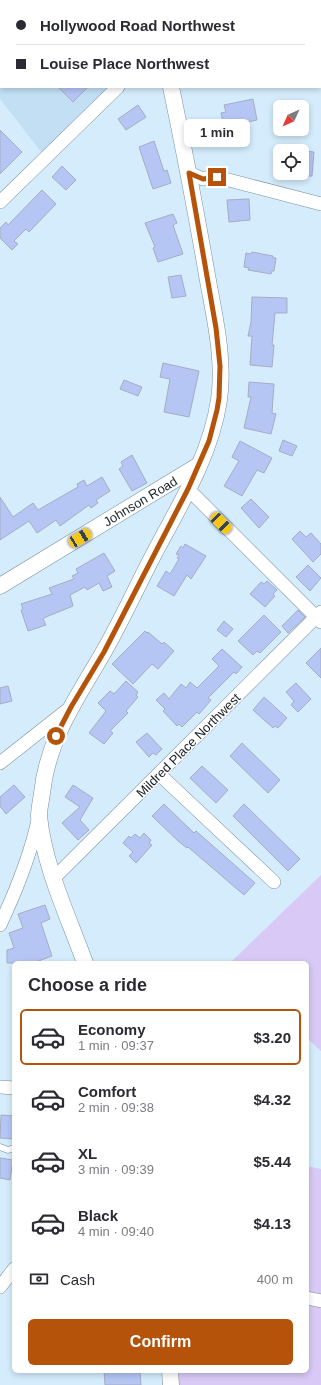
<!DOCTYPE html>
<meta charset="utf-8">
<style>
:root{--surface:#fff;--page:#f7f7f7;--text:#2b2b33;--muted:#7c7c81;--line:#e1e1e2;--accent:#b45309}
body{margin:0;font-family:Helvetica,sans-serif;background:var(--page);color:var(--text);height:100vh;display:flex;flex-direction:column;font-size:15px;white-space:nowrap}
*{box-sizing:border-box;margin:0}
p{font-size:13px;color:var(--muted)}
.icon{flex:none;width:22px;height:22px;fill:none;stroke:currentColor;stroke-width:2;stroke-linecap:round;stroke-linejoin:round}
.map{position:relative;flex:1;overflow:hidden}
.drawer{position:absolute;left:12px;top:961px;width:297px;height:412px;display:flex;flex-direction:column;background:var(--surface);border-radius:6px;box-shadow:0 2px 6px #0003}
.drawer>*{flex:none}
.hud{position:absolute;left:0px;top:0px;width:321px;height:88px;box-shadow:0 2px 6px #0003;display:grid;align-content:center;height:88px;padding:0 16px;background:var(--surface)}
.needle{width:26px;rotate:225deg}
.tools{position:absolute;left:273px;top:100px;display:grid;gap:8px}
.tools a{display:grid;place-items:center;width:36px;height:36px;border-radius:6px;background:var(--surface);box-shadow:0 2px 6px #0003;font-size:20px}
.end{position:absolute;width:18px;height:18px;margin:-9px;border:5px solid #b45309;background:#fff;box-shadow:0 0 0 2px #fff}
.from{border-radius:50%}
.bubble{position:absolute;height:28px;border-radius:6px;background:var(--surface);box-shadow:0 2px 6px #0003;font-size:13px;font-weight:700;line-height:28px;text-align:center}
.car{position:absolute;width:12px;height:24px;margin:-12px -6px;border-radius:5px;box-shadow:0 0 3px 1px #0007;background:linear-gradient(#f5c518 24%,#345 0 40%,#f5c518 0 76%,#345 0 86%,#f5c518 0)}
.hud b{display:flex;align-items:center;gap:14px;height:38px;font-size:15px}
.hud b+b{border-top:1px solid var(--line)}
.hud i{width:10px;height:10px;background:var(--text)}
ul{padding:0;list-style:none}
li{display:flex;align-items:center;gap:12px;height:56px;margin:0 8px 6px;padding:0 8px;border:2px solid transparent;border-radius:6px}
li div{flex:1}
li b{display:block;font-size:15px}
li em{font-style:normal;font-weight:700}
li.current{border-color:var(--accent)}
li>.icon{width:36px;height:36px;stroke-width:1.5}
h2{padding:0 16px;font-size:18px;line-height:48px}
.pay{display:flex;align-items:center;gap:10px;height:44px;padding:0 16px;font-size:15px}
.pay p{margin-inline-start:auto}
.action{display:flex;gap:8px;margin-top:auto;padding:8px 16px}
.action a{flex:1;height:46px;border-radius:6px;background:var(--accent);color:#fff;font-size:16px;font-weight:700;line-height:46px;text-align:center}
.map>svg:first-child{display:block}
</style>
<div class="map">
<svg width="321" height="1385" viewBox="0 0 321 1385">
<rect width="100%" height="100%" fill="#d4ecfc"/>
<polygon fill="#c2dff4" points="0,0 216,0 1,1 1,87 122,87 46,158 0,99"/>
<g fill="#d8c9f6">
<polygon points="321,875 321,1051 307,1038 307,963 230,963"/>
<polygon points="307,1166 321,1169 321,1385 167,1385 167,1371 307,1371"/>
</g>
<g fill="#b5c6f5" stroke="#a4adc3">
<polygon points="58,87 88,87 73,102"/>
<polygon points="253,99 257,120 224,127 221,113 226,112 224,105"/>
<polygon points="138,105 146,117 126,130 118,119"/>
<polygon points="0,130 22,152 0,174"/>
<polygon points="154,141 164,171 167,170 171,183 153,189 139,147"/>
<polygon points="302,151 314,152 312,176 302,176"/>
<polygon points="62,166 76,180 66,190 52,177"/>
<polygon points="42,190 56,204 29,232 26,229 14,241 18,244 12,250 0,238 0,228 6,222 8,225"/>
<polygon points="249,199 250,220 229,222 227,200"/>
<polygon points="173,214 177,223 173,225 183,254 158,262 153,248 155,247 145,223"/>
<polygon points="252,252 273,256 273,258 276,258 274,271 272,271 271,274 248,270 249,268 244,267 246,253 251,254"/>
<polygon points="181,275 186,296 172,298 168,277"/>
<polygon points="252,297 287,298 287,313 275,313 272,345 274,345 272,367 250,365 252,336 248,336 251,322"/>
<polygon points="163,363 199,371 189,417 164,412 170,379 160,377"/>
<polygon points="124,380 142,387 138,396 120,389"/>
<polygon points="249,382 274,384 272,413 276,414 271,434 244,428 251,397 248,397"/>
<polygon points="283,440 297,446 292,456 279,451"/>
<polygon points="240,441 272,458 264,473 257,470 242,496 224,486 239,461 232,457"/>
<polygon points="132,455 147,483 132,491 119,469 123,466 121,462"/>
<polygon points="102,477 110,491 96,500 98,503 91,508 89,505 60,526 56,520 37,533 29,521 0,540 0,497 13,517 33,503 38,510 78,487 77,484 84,480 87,486"/>
<polygon points="251,499 269,517 259,528 241,508"/>
<polygon points="300,531 306,537 311,533 321,544 321,554 313,562 292,539"/>
<polygon points="185,544 206,556 191,579 187,575 174,596 157,586 166,571 170,574 179,559 177,558 179,555 176,554 181,546 183,548"/>
<polygon points="104,553 115,571 107,576 112,587 103,591 99,583 87,590 85,587 70,595 73,606 46,617 43,619 46,625 28,631 21,610 23,609 21,604 52,594 49,588 74,579 72,576 78,573 76,569"/>
<polygon points="308,565 321,578 310,591 296,577"/>
<polygon points="267,581 277,590 273,594 275,596 265,607 250,594 261,582 264,584"/>
<polygon points="298,610 305,617 288,633 282,626"/>
<polygon points="264,615 281,632 260,653 257,651 253,655 238,641"/>
<polygon points="224,621 233,629 226,637 217,630"/>
<polygon points="145,631 147,633 148,632 162,644 164,642 174,651 158,669 152,664 133,684 112,664"/>
<polygon points="321,648 321,678 306,663"/>
<polygon points="222,649 242,667 236,674 234,672 208,698 211,700 199,714 197,712 182,727 179,724 177,726 163,711 165,709 156,700 164,693 169,699 181,684 186,688 190,682 197,688 219,666 212,659"/>
<polygon points="126,681 138,692 136,695 138,697 126,711 128,713 110,731 113,733 104,744 89,733 106,711 98,703 110,691 114,694"/>
<polygon points="296,683 311,699 298,712 291,705 294,701 286,692"/>
<polygon points="8,686 12,701 0,704 0,688"/>
<polygon points="264,697 287,718 278,728 275,726 273,728 253,710"/>
<polygon points="147,733 162,749 156,755 153,753 149,757 136,742"/>
<polygon points="242,743 280,780 268,793 230,756"/>
<polygon points="202,766 228,790 216,803 190,778"/>
<polygon points="14,785 25,797 6,814 0,806 0,797"/>
<polygon points="73,785 93,798 80,820 89,830 78,840 62,823 80,807 65,797"/>
<polygon points="164,804 194,833 196,831 255,883 244,895 188,847 187,848 178,841 152,816"/>
<polygon points="244,804 300,859 288,871 233,816"/>
<polygon points="144,833 151,840 149,843 152,845 136,863 129,856 133,852 123,843 129,836 131,838 135,834 140,838"/>
<polygon points="45,905 50,919 41,923 52,956 33,963 7,963 7,950 14,948 9,933 23,928 18,914"/>
<polygon points="1,1115 14,1116 13,1139 0,1138"/>
<polygon points="0,1158 13,1160 10,1180 0,1178"/>
<polygon points="104,1371 140,1371 141,1385 105,1385"/>
</g>
<g fill="none" stroke-linecap="round" stroke-linejoin="round">
<g stroke="#798e9d" stroke-width="7">
<polyline id="service" points="0,1147 8,1150 14,1148"/>
</g>
<g stroke="#798e9d" stroke-width="14">
<g id="minor">
<polyline points="207,1 208,0"/>
<polyline points="189,173 203,179 217,177 321,204"/>
<polyline points="0,202 118,87"/>
<polyline points="188,489 321,622"/>
<polyline points="0,763 71,707"/>
<polyline points="159,774 274,882"/>
<polyline points="54,878 321,612"/>
<path d="M0,925C16,891 30,857 38,820"/>
<polyline points="0,1087 14,1088"/>
<polyline points="0,1287 14,1269"/>
<polyline points="307,1298 321,1301"/>
</g>
</g>
<g stroke="#798e9d" stroke-width="17">
<g id="tertiary">
<polyline points="152,0 152,1"/>
<polyline points="0,586 199,465"/>
<path d="M85,963C68,916 44,866 39,816C39,809 41,801 42,793C48,738 76,700 103,653C122,620 138,584 156,550C181,503 211,454 219,400C225,359 214,315 207,275C196,212 184,149 171,87"/>
<polyline points="170,1371 171,1385"/>
</g>
</g>
<use href="#service" stroke="#fff" stroke-width="6"/>
<use href="#minor" stroke="#fff" stroke-width="13"/>
<use href="#tertiary" stroke="#fff" stroke-width="16"/>
</g>
<g fill="none" stroke-linecap="round" stroke-linejoin="round">
<polyline stroke="#b45309" stroke-width="5" points="56,736 71,707 104,652 188,489 209,441 217,410 219,398 220,366 216,328 189,173 203,179 217,177"/>
</g>
<g text-anchor="middle" stroke-width="3" stroke-linejoin="round" paint-order="stroke">
<g font-size="13" fill="#192227" stroke="#fff">
<text transform="translate(140 501) rotate(-31)" y="5">Johnson Road</text>
<text transform="translate(188 745) rotate(-45)" y="5">Mildred Place Northwest</text>
</g>
</g>
</svg>
<div class="tools">
<a><svg class="needle" viewBox="-14 -14 28 28"><path d="M0-13l5 13h-10z" fill="#e53935"/><path d="M0 13l5-13h-10z" fill="#7c7c81"/></svg></a>
<a><svg class="icon" aria-label="locate" viewBox="0 0 24 24"><circle cx="12" cy="12" r="6"/><path d="M12 2v4M12 18v4M2 12h4M18 12h4"/></svg></a>
</div>
<i class="end from" style="left:56px;top:736px"></i>
<i class="end" style="left:217px;top:177px"></i>
<div class="bubble" style="left:184px;top:119px;width:66px">1 min</div>
<i class="car" style="left:221px;top:523px;rotate:135deg"></i>
<i class="car" style="left:80px;top:538px;rotate:59deg"></i>
<div class="hud">
<b><i class="from"></i>Hollywood Road Northwest</b>
<b><i></i>Louise Place Northwest</b>
</div>
<section class="drawer">
<h2>Choose a ride</h2>
<ul>
<li class="current"><svg class="icon" aria-label="car" viewBox="0 0 24 24"><path d="M5 17H2v-5l4-1 3-4h7l3 4 3 1v5h-3M9 17h6M6 11h13"/><circle cx="7" cy="17" r="2"/><circle cx="17" cy="17" r="2"/></svg><div><b>Economy</b><p>1 min · 09:37</p></div><em>$3.20</em></li>
<li><svg class="icon" aria-label="car" viewBox="0 0 24 24"><path d="M5 17H2v-5l4-1 3-4h7l3 4 3 1v5h-3M9 17h6M6 11h13"/><circle cx="7" cy="17" r="2"/><circle cx="17" cy="17" r="2"/></svg><div><b>Comfort</b><p>2 min · 09:38</p></div><em>$4.32</em></li>
<li><svg class="icon" aria-label="car" viewBox="0 0 24 24"><path d="M5 17H2v-5l4-1 3-4h7l3 4 3 1v5h-3M9 17h6M6 11h13"/><circle cx="7" cy="17" r="2"/><circle cx="17" cy="17" r="2"/></svg><div><b>XL</b><p>3 min · 09:39</p></div><em>$5.44</em></li>
<li><svg class="icon" aria-label="car" viewBox="0 0 24 24"><path d="M5 17H2v-5l4-1 3-4h7l3 4 3 1v5h-3M9 17h6M6 11h13"/><circle cx="7" cy="17" r="2"/><circle cx="17" cy="17" r="2"/></svg><div><b>Black</b><p>4 min · 09:40</p></div><em>$4.13</em></li>
</ul>
<div class="pay"><svg class="icon" aria-label="cash" viewBox="0 0 24 24"><path d="M3 7h18v10H3z"/><circle cx="12" cy="12" r="2"/></svg>Cash<p>400 m</p></div>
<div class="action"><a>Confirm</a></div>
</section>
</div>
